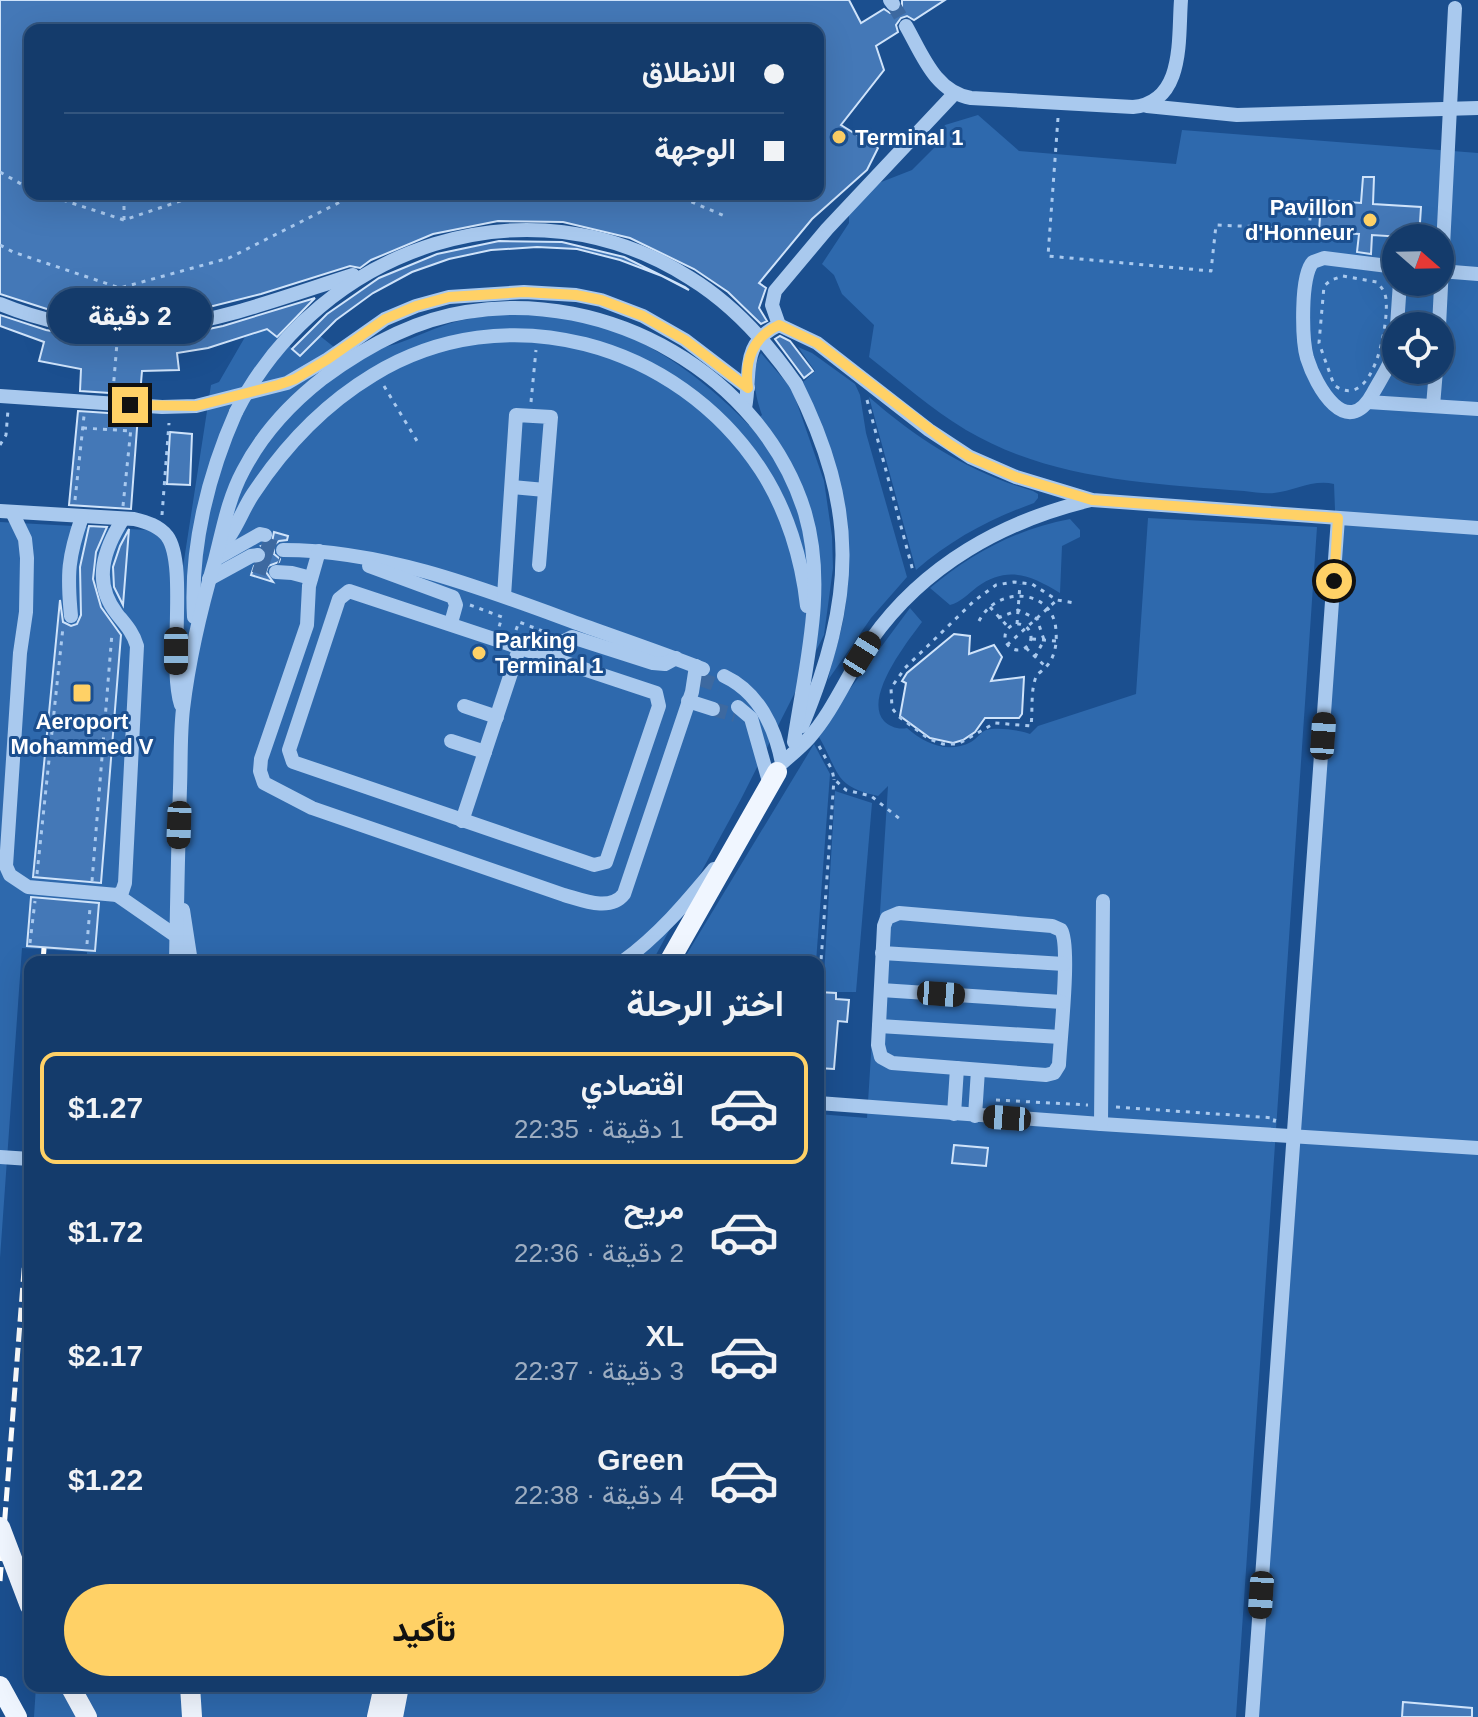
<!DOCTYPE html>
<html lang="ar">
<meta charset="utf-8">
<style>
:root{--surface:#143b6b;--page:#1d4271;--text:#f1f3f6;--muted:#9dadc1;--line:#33557e;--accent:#ffd166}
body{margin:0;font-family:Helvetica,Vazirmatn,sans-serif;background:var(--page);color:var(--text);direction:rtl;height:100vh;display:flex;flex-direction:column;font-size:30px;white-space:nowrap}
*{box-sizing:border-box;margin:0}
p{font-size:26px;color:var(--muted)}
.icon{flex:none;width:44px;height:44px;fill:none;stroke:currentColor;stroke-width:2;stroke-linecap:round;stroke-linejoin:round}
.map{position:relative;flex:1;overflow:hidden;direction:ltr}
.side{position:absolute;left:24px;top:956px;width:800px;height:736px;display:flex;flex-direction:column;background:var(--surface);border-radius:16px;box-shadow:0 8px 32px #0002,0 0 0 2px var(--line);direction:rtl}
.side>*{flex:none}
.hud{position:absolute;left:24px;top:24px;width:800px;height:176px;border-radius:16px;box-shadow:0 8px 32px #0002,0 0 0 2px var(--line);direction:rtl;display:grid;align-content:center;height:176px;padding:0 40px;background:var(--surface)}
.needle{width:52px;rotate:110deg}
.controls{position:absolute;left:1382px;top:224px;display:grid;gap:16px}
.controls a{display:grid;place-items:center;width:72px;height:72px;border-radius:50%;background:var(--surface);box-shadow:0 8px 32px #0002,0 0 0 2px var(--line);font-size:40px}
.end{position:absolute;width:36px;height:36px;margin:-18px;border:10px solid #ffd166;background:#111;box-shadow:0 0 0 4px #111}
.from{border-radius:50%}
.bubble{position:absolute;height:56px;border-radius:28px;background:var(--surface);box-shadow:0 8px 32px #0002,0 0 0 2px var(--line);font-size:26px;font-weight:800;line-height:56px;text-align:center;direction:rtl}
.car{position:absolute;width:24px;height:48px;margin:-24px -12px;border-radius:10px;box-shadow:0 0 6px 2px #0007;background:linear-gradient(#222 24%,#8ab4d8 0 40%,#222 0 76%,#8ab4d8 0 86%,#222 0)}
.hud b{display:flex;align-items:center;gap:28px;height:76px;font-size:30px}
.hud b+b{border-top:2px solid var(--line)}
.hud i{width:20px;height:20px;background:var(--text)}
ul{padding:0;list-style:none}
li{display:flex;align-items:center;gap:24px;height:112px;margin:0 16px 12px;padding:0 24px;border:4px solid transparent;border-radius:16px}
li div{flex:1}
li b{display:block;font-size:30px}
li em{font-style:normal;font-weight:800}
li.current{border-color:var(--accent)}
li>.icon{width:72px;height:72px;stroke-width:1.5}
h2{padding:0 40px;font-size:36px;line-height:96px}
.cta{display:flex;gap:16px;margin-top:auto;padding:16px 40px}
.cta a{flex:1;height:92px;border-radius:48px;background:var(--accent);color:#111;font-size:32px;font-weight:800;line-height:92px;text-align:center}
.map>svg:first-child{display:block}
</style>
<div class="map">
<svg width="1478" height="1717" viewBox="0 0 1478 1717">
<rect width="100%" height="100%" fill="#1b4f8f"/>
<g fill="#2e69ad" fill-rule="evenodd">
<path d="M978,115L1019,151L1176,164L1182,130L1478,153V1717H1258L1336,535L1334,484C1313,479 1294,491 1274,493C1264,494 1254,492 1244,491C1148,483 1051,480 966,430C931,409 901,382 869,357L874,325L842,294L834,275L822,264L849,223V211L871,186L912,170L935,147L945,125ZM1396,238H1440V282H1396ZM1396,326H1440V370H1396Z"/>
<path d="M306,311L280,338L300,355L320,336L339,351C351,350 364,351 376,349C403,345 434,326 463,320C581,297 668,343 749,425L762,415C755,395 750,372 761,353L792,389L824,481L832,536L833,568L824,635L741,799L652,962H87V952L22,948L0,1258V522L147,530L161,533L183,567L211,385L219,382L245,337Z"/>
<path d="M798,347L812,353L855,384L860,395L866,433L907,577L871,618L828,680C833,656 842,633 845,609C857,521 840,461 801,384L815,371Z"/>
<path d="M869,397C918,440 971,473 1033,491L1038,494V498L1034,503C990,519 952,539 916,570Z"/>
<path d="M1148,518L1317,527L1236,1717H34L36,1686H818V1114L867,1118L888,786L878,796C833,786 840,773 819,737L847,693L910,608L922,622C907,642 863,698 884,721C890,727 899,730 907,728C925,744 948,754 971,742C976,739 981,732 986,730C997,727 1020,730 1030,734L1038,726L1136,694Z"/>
<path d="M1070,519L1080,530V537L1062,546L1060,593C1031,575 1007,565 977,587C968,594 961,602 950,605L930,588C971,554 1016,529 1070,519Z"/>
<polygon points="814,744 830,774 816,962 682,962"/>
<polygon points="835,791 872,803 856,992 823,992"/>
</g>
<g fill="#4478b7" stroke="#cfe3fa" stroke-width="2" fill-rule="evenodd">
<path d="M0,0H849L861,23L884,9L890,13L898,12L902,7V0H945L914,20L907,16L901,18L896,25L898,32L876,46L884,70L841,125L878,148L867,170L812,219L759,283L766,288L759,308L767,321L761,324L728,292L694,269L630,238L563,222L498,221L433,234L371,260L360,268L350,266L261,294L177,315L136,319L94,318L50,310L0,294ZM30,30H818V194H30Z"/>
<polygon points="1363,177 1374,177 1373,204 1421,207 1419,238 1372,235 1371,254 1357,252 1359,234 1319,232 1321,200 1361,203"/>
<polygon points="499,241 562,242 624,257 685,287 689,290 662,276 620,260 577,249 537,247 491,250 449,259 412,272 373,293 336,320 300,356 292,349 327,314 379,278 437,254"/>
<polygon points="315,298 277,337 267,329 208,348 177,353 179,370 142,371 140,395 80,391 81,369 39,361 44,342 0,326 0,315 46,330 91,338 137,339 180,335 223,326"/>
<polygon points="780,336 790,341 813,371 804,378 775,339"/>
<polygon points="78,411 138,415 131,509 69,505"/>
<polygon points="170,432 192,434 190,485 167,484"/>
<polygon points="89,526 107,527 96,552 93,579 101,607 121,635 101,883 33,877 60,600 63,622 71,626 77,624 81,615 80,567"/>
<polygon points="129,529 123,605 114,587 113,567 120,546"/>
<polygon points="274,532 288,536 287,540 279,541 274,545 274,554 280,559 279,562 268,566 266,572 273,582 251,575 254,566 267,559 266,550 261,546 272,542"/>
<polygon points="954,634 970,636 969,654 994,645 1002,657 991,681 1024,677 1022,714 1019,718 985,718 975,732 963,740 953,743 930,738 900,716 906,683 902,681 907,673"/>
<polygon points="31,897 99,903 95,951 27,946"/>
<polygon points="818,992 836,993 836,999 849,1000 847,1022 838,1021 834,1069 818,1068"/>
<polygon points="954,1145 988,1148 986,1166 952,1163"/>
<polygon points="1403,1702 1472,1708 1472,1717 1402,1717"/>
</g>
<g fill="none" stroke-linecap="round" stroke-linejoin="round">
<g stroke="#3d69a0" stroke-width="14" stroke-dasharray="14 7" stroke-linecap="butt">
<polyline points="893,4 906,26"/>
<polyline points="262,543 283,550"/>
<polyline points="258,555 279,562"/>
<polyline points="254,565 276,572"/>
<polyline points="700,679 720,686"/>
<polyline points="713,709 735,715"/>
</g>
<g stroke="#a9c9ee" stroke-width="3" stroke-dasharray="4 6" stroke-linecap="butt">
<polyline points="1058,118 1048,256 1211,271 1216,225 1309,229 1312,198"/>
<polyline points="0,172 30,189"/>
<polyline points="44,194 124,220 201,194"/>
<polyline points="673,194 727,217"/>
<polyline points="124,220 124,194"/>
<polyline points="0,245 13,252 120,288 229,258 356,194"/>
<path d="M1343,276L1377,282C1381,287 1385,291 1386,299C1389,324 1373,414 1334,385L1319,343L1324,286L1331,280Z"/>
<polyline points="118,315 120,288"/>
<polyline points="384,386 417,441"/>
<polyline points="113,391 117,343"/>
<polyline points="867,400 913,571"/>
<polyline points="531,402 536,350"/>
<polyline points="83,428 131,431"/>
<polyline points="0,445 6,435 8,410"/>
<polyline points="75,500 84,416"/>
<polyline points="123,506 132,418"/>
<polyline points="162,515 169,423"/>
<polyline points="470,605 502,617 499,627"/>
<polyline points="990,607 1009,628"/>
<polyline points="998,618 1018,610 1037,619 1044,640 1035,657"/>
<path d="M979,621C997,585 1054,588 1056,631C1057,644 1055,657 1046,667C1044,669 1039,673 1037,675C1030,688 1033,711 1031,726L995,723L958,744H943L929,739L898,716L892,708L891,688L905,668L974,601L996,585L1014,582L1032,584L1057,600L1075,603"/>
<circle cx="1018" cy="637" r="13"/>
<polyline points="1017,624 1020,584"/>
<polyline points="516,630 519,622 548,633"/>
<polyline points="1032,639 1056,641"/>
<polyline points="1007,645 1057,600"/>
<polyline points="1026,648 1046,667"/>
<polyline points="819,746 832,770 834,779 846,790 871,796 900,819"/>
<polyline points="37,874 63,627"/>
<polyline points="92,881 112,633"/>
<polyline points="30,943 35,901"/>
<polyline points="87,944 90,908"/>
<polyline points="819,989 834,779"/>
<polyline points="996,1100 1088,1105"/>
<polyline points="1116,1107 1275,1118 1274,1123"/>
</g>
<g stroke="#a9c9ee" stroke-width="14">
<polyline points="890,0 893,4"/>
<path d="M906,26C922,54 935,92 971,98L1133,107C1185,102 1178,39 1181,0"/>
<polyline points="1147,106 1237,115 1478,108"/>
<path d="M1396,267L1324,258L1313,262C1300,275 1302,340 1307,358C1316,387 1347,441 1373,393C1382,377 1393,361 1396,343"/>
<polyline points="1440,271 1478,274"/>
<polyline points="779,325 772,305 775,291 827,229 954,94"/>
<polyline points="1397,326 1400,282"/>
<polyline points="1439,326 1455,8"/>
<path d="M796,384C859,510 855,598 802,726"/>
<polyline points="0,396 162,407 196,406 287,383 328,359 385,319 416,306 449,297 524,292 576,295 601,300 643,316 685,340 748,388"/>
<polyline points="1368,402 1478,409"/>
<polyline points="1433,406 1436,370"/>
<path d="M745,408C752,373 739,344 779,325L817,343L929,430L970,457L1016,477L1092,500L1478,528"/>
<polyline points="512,487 545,490"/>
<path d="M0,511L134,519C147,522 159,526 167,536C188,564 168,664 181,705"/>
<path d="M12,512L25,539L27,558L26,612L20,653L6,866L10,875L28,887L117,895L122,892L125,883L137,646C133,632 125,624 117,614C92,582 104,549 123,519"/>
<path d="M218,550C235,534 241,512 253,494C284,447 325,404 373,375C505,294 677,342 761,470C787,510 802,559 807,606"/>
<path d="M283,550C382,550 479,587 571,621C615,637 660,652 703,669"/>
<path d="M319,551L309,586L307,625L261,759L260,771L264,783L312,808L564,895C582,900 610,912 624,894L692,692L696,666"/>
<polyline points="216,559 260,534 265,535"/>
<polyline points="369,566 453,597 456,605 451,623"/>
<polyline points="276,572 292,573 311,578"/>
<polyline points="209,579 251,556 258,555"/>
<polygon points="349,591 656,693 659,706 606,862 594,865 293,762 289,750 339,599"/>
<polyline points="504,596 516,415 551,417 539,565"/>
<path d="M71,616C67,574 68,557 82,517"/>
<path d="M194,617C190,548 208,475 236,412"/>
<polyline points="558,658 564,641 572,637 653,663 665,664 676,658"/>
<path d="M724,676C758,692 775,727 782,763C791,755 801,747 809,738C834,710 849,671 871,640C924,565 1003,521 1091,500"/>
<polyline points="688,701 713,709"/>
<polyline points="464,706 497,717"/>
<polyline points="738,707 751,718 770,785"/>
<polyline points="451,741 485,752"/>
<polyline points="462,821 520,646"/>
<polyline points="117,895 176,936"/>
<polyline points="183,910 191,962"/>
<path d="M899,913L1052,926L1061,930C1071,946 1060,1040 1059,1065L1054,1073L1046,1075L892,1063L881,1057L878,1045L884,926L887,918Z"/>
<polyline points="882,953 1064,964"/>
<path d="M176,962C177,904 178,846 180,788C181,762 180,735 183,709C189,658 201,608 215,560C223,529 228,499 243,471C262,434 291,403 323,378C365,347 414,320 466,312C607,288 762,374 805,513C827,588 805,667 794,742"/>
<path d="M622,962C658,936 686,903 714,869"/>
<polyline points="881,990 1062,1002"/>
<polyline points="879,1026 1060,1037"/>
<polyline points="818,1103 1101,1124 1478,1148"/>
<polyline points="954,1114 957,1068"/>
<polyline points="975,1116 978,1070"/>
<polyline points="1101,1124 1103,901"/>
<polyline points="0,1157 30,1159"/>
<polyline points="1252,1717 1338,518"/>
</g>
<g stroke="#f0f6ff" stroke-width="20">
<polyline points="669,962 777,772"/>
<polyline points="0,1686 17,1717"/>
<polyline points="70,1686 87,1717"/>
<polyline points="190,1686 192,1717"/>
<polyline points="377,1717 384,1686"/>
<polyline points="393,1717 399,1686"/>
</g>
<g stroke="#fff" stroke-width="5" stroke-dasharray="14 6" stroke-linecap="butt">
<polyline points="43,962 44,948"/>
<polyline points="0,1581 30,1193"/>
</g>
<g stroke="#a9c9ee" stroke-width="14">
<path d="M0,304C131,358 228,315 353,275"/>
<path d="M236,412C321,246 529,175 690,278C734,305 767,342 796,384"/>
</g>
<polyline stroke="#f0f6ff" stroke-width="20" points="0,1527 30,1606"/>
</g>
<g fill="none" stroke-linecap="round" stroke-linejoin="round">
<path stroke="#ffd166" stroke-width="10" d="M130,405L196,406L278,385L295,379L328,359L385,319L416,306L449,297L524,292L576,295L601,300L643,316L685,340L748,388C744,361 753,337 779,325L817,343L949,444L970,457L1016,477L1092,500L1338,518L1334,581"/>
</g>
<g fill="#ffd166" stroke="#1b4f8f" stroke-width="3">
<circle cx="839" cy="137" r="8"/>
<circle cx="1370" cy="220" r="8"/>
<circle cx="479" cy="653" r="8"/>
<rect x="72" y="683" width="20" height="20" rx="4"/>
</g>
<g text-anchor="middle" stroke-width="6" stroke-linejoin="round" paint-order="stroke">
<g font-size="22" font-weight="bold" fill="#fff" stroke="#1b4f8f" text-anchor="start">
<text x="855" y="145">Terminal 1</text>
<text x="1354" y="215" text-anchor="end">Pavillon<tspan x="1354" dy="25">d'Honneur</tspan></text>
<text x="495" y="648">Parking<tspan x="495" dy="25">Terminal 1</tspan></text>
<text x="82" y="729" text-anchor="middle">Aeroport<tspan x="82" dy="25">Mohammed V</tspan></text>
</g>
</g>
</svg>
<div class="controls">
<a><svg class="needle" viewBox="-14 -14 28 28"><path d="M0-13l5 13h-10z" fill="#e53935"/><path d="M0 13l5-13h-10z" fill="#9dadc1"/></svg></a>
<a><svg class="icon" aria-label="locate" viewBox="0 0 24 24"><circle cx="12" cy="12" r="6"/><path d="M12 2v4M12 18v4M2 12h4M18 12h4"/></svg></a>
</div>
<i class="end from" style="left:1334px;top:581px"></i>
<i class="end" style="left:130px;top:405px"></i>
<div class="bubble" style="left:48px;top:288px;width:164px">2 دقيقة</div>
<i class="car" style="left:176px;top:651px;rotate:180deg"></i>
<i class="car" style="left:862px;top:654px;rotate:32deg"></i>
<i class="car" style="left:1323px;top:736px;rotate:4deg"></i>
<i class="car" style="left:179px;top:825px;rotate:182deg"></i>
<i class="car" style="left:941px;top:994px;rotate:94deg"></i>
<i class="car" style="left:1007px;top:1118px;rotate:274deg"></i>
<i class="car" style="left:1261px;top:1595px;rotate:184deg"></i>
<div class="hud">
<b><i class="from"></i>الانطلاق</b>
<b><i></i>الوجهة</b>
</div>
<section class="side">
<h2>اختر الرحلة</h2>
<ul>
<li class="current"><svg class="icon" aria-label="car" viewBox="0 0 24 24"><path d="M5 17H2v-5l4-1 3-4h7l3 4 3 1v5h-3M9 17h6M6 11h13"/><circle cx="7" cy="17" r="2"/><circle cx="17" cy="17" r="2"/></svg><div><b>اقتصادي</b><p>1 دقيقة · 22:35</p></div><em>$1.27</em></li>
<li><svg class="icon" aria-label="car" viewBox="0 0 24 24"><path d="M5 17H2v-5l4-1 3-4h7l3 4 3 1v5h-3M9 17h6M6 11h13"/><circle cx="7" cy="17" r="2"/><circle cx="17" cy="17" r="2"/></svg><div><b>مريح</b><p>2 دقيقة · 22:36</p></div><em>$1.72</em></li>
<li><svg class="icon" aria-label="car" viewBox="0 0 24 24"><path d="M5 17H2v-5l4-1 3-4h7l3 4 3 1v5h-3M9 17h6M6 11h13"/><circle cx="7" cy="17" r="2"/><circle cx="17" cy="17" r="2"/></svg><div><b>XL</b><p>3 دقيقة · 22:37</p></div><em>$2.17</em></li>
<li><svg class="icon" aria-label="car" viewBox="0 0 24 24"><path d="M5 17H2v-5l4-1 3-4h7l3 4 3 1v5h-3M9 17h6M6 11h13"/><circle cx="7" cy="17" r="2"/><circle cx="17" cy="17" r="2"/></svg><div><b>Green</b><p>4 دقيقة · 22:38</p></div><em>$1.22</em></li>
</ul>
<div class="cta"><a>تأكيد</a></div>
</section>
</div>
